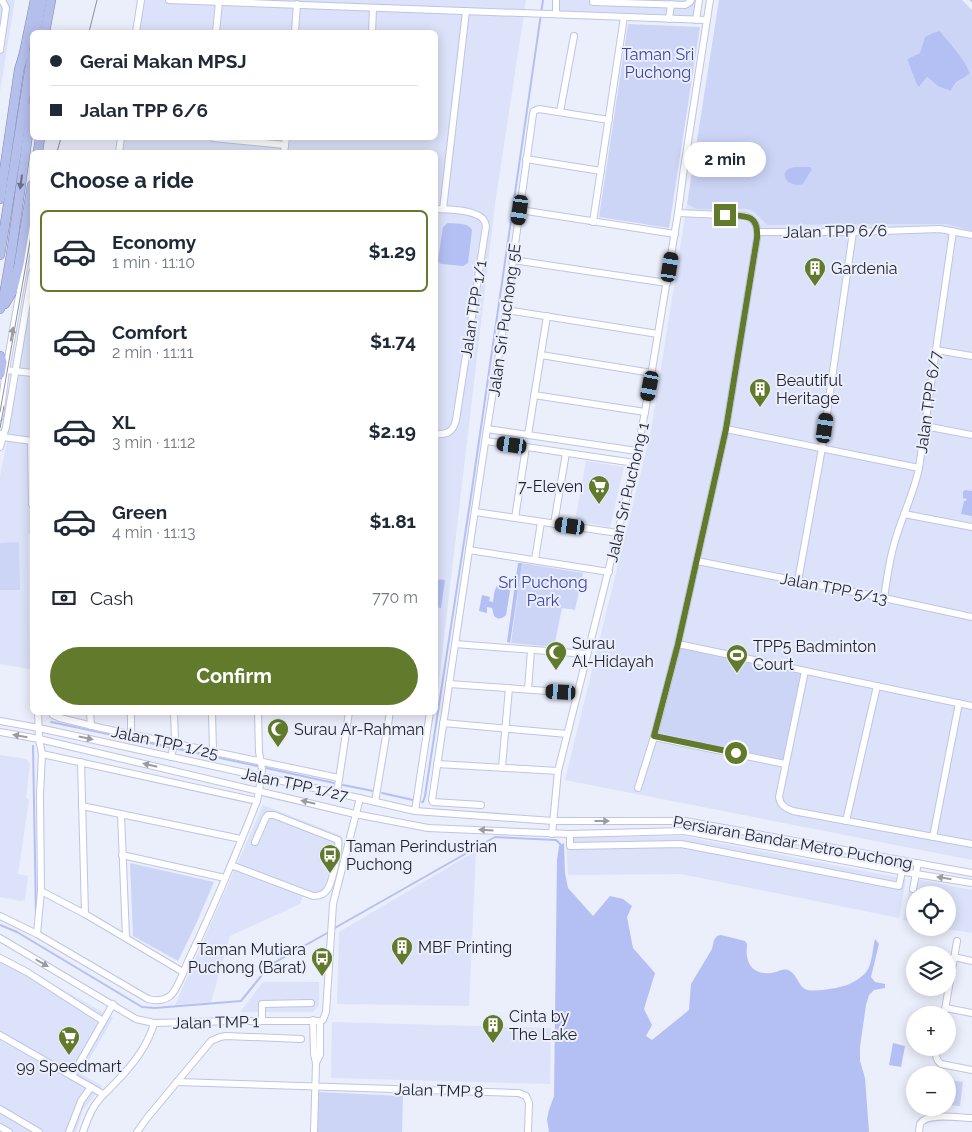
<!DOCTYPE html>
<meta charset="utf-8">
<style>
:root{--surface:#fff;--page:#f6f6f7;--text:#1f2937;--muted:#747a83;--line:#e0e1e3;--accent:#617a2c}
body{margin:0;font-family:Raleway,sans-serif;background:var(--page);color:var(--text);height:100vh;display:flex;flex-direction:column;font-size:19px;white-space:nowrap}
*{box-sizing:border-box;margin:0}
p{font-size:16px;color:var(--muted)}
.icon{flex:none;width:28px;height:28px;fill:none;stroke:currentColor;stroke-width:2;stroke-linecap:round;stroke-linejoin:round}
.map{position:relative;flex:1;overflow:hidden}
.panel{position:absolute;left:30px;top:150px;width:408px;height:565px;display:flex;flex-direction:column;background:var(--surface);border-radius:8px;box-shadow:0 2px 12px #0003}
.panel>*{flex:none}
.hud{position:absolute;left:30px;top:30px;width:408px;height:110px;border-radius:8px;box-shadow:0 2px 12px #0003;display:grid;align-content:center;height:110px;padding:0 20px;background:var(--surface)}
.fabs{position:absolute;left:906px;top:886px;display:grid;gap:10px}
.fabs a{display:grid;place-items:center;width:50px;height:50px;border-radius:50%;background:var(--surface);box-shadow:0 2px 12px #0003;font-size:25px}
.end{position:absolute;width:22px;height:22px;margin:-11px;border:6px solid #617a2c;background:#fff;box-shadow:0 0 0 2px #fff}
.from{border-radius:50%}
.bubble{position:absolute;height:35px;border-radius:18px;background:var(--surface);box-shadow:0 2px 12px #0003;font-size:16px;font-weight:700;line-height:35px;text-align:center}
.car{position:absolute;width:15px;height:30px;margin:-15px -8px;border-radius:6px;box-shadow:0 0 4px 1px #0007;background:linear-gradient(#222 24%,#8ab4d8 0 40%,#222 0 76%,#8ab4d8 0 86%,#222 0)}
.hud b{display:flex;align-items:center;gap:18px;height:48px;font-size:19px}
.hud b+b{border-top:1px solid var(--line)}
.hud i{width:12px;height:12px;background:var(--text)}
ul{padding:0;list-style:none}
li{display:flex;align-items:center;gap:15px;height:82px;margin:0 10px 8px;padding:0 10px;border:2px solid transparent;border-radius:8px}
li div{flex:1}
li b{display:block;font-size:19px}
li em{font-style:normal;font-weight:700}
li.on{border-color:var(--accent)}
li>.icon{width:45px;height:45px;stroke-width:1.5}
h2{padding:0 20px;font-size:22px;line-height:60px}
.pay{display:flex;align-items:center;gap:12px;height:55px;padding:0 20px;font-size:19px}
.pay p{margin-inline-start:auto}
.cta{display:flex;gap:10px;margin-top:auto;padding:10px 20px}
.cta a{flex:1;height:58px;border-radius:30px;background:var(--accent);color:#fff;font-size:20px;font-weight:700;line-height:58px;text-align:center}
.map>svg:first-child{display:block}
</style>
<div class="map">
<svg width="972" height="1132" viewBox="0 0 972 1132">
<rect width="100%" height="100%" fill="#ebeefb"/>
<g fill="#dce2f9">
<polygon points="0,0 15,0 0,91"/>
<polygon points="139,0 526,0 495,204 437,697 435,697 435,152 115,152 118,138 435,138 435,32 134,32"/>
<polygon points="558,0 697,0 694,18 558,12"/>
<polygon points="687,204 696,209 747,209 754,212 767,225 946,224 972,231 972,860 565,780 651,431"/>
<polygon points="32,271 32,534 28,535 30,669 0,664 0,476 7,440 3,431"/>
<polygon points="586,461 624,467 610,527 575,521"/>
<polygon points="0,755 26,759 30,764 26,798 29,800 18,874 28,876 25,900 21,901 0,897"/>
<polygon points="263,805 342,836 343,844 331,891 318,894 305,891 300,904 230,936 211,1002 175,1005"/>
<polygon points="682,836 906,879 899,918 681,874 568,875 566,837"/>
<polygon points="476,851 469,1006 337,1004 339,932"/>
<polygon points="912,878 972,890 972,933 941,928 948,928 948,895 915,895 915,923 903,920"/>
<polygon points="0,954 113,1018 81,1074 102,1086 83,1110 76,1132 0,1132"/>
<polygon points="263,982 319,982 319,1005 313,1012 240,1012"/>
<polygon points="332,1022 551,1028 550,1084 331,1078"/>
</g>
<g fill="#cdd5f7" fill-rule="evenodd">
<path d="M719,0H962L972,10V231L946,224L767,225L754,212L747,209H696L687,204ZM940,31L970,73C962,82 957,78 951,91L933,82L927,77L919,87L916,83L907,59L920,53Z"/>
<polygon points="628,24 700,27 669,228 599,217"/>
<polygon points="19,542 20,590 0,590 0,543"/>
<polygon points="522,563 583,573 575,610 562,608 554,647 511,643"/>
<polygon points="680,648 802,673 783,760 659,733"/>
<polygon points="130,863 214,882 196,924 178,961 133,936"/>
<polygon points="948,1080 963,1082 960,1106 948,1105"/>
<polygon points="318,1092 403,1096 402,1132 317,1132"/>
</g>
<g fill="#b4c0f3">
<path d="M940,31C950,44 963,57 970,73C962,82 957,77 951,91L938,86L927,77L919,87L916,83L907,59L920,53L925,37L933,33Z"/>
<path d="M794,167H810L812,169L803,184C788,189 775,171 794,167Z"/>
<path d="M448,223C456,224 468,222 472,230L468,263L463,266L442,264L439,263L438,260L443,227Z"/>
<polygon points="965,490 972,491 972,516 961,514 964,501 966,501 967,499 963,498 963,492"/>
<polygon points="518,563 522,563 510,643 507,642"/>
<polygon points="435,579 445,580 441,608 435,607"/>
<path d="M502,582L508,584L510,591L506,615C502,619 499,620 494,616L492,608L487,607V613L479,611L482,595L490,597L489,601L493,602C494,595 494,585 502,582Z"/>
<path d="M564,843L565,873L568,888L593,916L610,896L623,899L632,906L627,917L633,948L655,973L644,1009L652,1025L646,1036L652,1040L689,1010L691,984L712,949L714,940L717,936L721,935L745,941L747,944C747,948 746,952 747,956C749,971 762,976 776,972C781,970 785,968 790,971C797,975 798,985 805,989C812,993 839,988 847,985C854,982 865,976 868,969C872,963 873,946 875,939L879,944L871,977L875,982L885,984V988L874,990L869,995L866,1005L860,1047V1061L865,1078L869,1132H549L547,1119L549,1110L554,1096L557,860L559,846Z"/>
<polygon points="893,1043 905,1046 901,1067 889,1065"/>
</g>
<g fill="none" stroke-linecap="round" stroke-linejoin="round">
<g stroke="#b4c0f3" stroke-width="2">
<polyline points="971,0 972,1"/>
<polyline points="51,722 169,747"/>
<polyline points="33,746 36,916"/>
<polyline points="178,749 257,766"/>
<polyline points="266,768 334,783"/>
<polyline points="343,785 373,791"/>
<polyline points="382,793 413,800"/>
<polyline points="422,802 423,802 425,796 471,496 543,0"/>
<polyline points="0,925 17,932 142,1007 155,1008 241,1001 270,965 329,932"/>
<polyline points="333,929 495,837 556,840 561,845"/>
</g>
<g stroke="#bec5e3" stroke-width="8">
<g id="minor">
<polyline points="169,0 707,20"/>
<polyline points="593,2 685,5 690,2 691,0"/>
<polyline points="556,14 556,0"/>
<polyline points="669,19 671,4"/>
<polyline points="696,20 699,0"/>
<polyline points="136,32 141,0"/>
<polyline points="216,32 219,2"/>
<polyline points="295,32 297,4"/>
<polyline points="372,32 373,8"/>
<polyline points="0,50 6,8 2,0"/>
<polyline points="560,112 574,36"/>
<polyline points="213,138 285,145"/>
<polyline points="119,152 121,138"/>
<polyline points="284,152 286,138"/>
<polyline points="526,159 601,171"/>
<path d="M435,209C447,209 475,210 483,219C485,221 485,223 486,226L456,420C453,432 447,435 435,434"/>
<polyline points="443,209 466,11"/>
<polyline points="520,210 675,234"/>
<polyline points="593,222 624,17"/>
<polyline points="757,232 853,232 940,229 972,235"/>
<polyline points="513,260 667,283"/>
<polyline points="506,310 658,334"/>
<polyline points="936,350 972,356"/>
<polyline points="541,355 652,373"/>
<polyline points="6,370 32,373"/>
<polyline points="534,395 645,412"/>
<polyline points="0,417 6,370 32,222"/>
<polyline points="925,426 972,435"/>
<polyline points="487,429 637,451"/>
<polyline points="726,429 919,468"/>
<polyline points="0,434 3,437 32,441"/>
<polyline points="528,435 547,316"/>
<polyline points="31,441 32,504"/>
<polyline points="486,441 635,463"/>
<polyline points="0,447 6,427 32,273"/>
<polyline points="475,512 618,533"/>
<polyline points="904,514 972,527"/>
<polyline points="515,518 526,447"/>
<polyline points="554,524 566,453"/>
<polyline points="469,550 609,572"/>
<polyline points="535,560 541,522"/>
<polyline points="697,561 884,598 972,617"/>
<polyline points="798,581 822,448 853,232"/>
<path d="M884,598C887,579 889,560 895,541C902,516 914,493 919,468L953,231"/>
<polyline points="455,644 587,654"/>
<polyline points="678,644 972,706"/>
<path d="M805,671L779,797C780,805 785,808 793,811L972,844"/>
<polyline points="449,684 577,693"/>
<polyline points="528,689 531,650"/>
<polyline points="52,712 53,715 60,718 101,728 339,778"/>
<polyline points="90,712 91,726"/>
<polyline points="131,712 131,735"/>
<polyline points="212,712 213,752"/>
<polyline points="0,721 39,728 337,793 415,811 553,821 685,821 972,873"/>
<polyline points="443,723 567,734"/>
<polyline points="0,732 39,739 355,814 428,828 570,834 684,831 916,874 972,883"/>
<polyline points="654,737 785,764"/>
<polyline points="42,754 257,801"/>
<polyline points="171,757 175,740 174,712"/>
<polyline points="81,762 85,914"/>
<polyline points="437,764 558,771"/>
<polyline points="502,767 509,688"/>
<path d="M638,788L654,737L678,644L726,429L757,238C758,227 756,219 745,216L678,213"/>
<polyline points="337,793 349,712"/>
<polyline points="375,802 390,712"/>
<polyline points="481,805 433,802 432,800 487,429 506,310 533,114 534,111 539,109 609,120"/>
<polyline points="82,806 241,839"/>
<polyline points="415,811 430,712"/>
<polyline points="121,814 126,937"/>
<polyline points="846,821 877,686"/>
<polyline points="552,834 558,771 615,544 635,463 645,412 678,213 684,168 710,0"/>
<polyline points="570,834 570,846 681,844 899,886 902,871"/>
<polyline points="933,837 959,703"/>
<polyline points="122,855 225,878"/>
<path d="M231,865L313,896C318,896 324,895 327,890C332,884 340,848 338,840L274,815H268L266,817L255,842"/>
<polyline points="913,889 918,863"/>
<polyline points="41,891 85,914 183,972"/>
<path d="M0,916L37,934L148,999C155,1001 163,1001 170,996C177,991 185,968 189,959C214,907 236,854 257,801L259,791L262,769L259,752L258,712"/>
<polyline points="37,934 41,891 40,795 42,754 39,739 38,712"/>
<polyline points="0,938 136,1019 154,1023 235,1021 320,1021"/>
<polyline points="954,957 972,961"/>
<polyline points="0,958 27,972 103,1021"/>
<polyline points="946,1008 972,1013"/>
<polyline points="944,1015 957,941"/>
<polyline points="313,1020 314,1054 316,1063 314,1132"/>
<polyline points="262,1021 262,1004 311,1003"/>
<polyline points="320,1021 323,1020 326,1012 333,904 360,798"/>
<polyline points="0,1035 103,1094"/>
<path d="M937,1048C936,1055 935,1059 941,1064L972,1070"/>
<polyline points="316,1063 320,1055 320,1021"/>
<polyline points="72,1076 113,1004"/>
<polyline points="177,1082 519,1093 526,1096 529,1103 528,1132"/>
<polyline points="0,1109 39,1132"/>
<polyline points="0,1127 9,1132"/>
<polyline points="69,1132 81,1101 91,1087"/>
<path d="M83,1132C87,1121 90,1110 98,1101C103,1094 109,1090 114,1084C131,1067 148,1047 154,1023"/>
<polyline points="137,1132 147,1118 211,1041 220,1037 226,1036 301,1039"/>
<path d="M919,1132C919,1131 920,1124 920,1124C926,1112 961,1118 972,1118"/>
</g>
</g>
<g stroke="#8088a8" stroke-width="10">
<g id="highway">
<polyline points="36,32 42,0"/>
<polyline points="45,32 51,0"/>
<polyline points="38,152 40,138"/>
<polyline points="0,199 19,70 24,53 35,0"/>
<polyline points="0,255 32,54"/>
<polyline points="5,304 12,292 19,264 32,185"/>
<polyline points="0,309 4,295 11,255 32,106"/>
<polyline points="0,356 2,362 0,374"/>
</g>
</g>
<use href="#minor" stroke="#fff" stroke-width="6"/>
<use href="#highway" stroke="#b5bfeb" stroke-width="9"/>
<g stroke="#8d909c" stroke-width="1">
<polyline points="89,32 97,0"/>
<polyline points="57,152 61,138"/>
<polyline points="0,412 32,230"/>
<polyline points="0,428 4,406"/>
</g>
</g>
<defs><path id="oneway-solid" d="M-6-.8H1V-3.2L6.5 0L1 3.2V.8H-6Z" transform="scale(1.25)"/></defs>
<use fill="#6a708c" href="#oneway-solid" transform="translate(21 182) rotate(98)"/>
<g fill="#9a9ca0">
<use href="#oneway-solid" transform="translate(12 334) rotate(-80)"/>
<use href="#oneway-solid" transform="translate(20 736) rotate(-170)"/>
<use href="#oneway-solid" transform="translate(86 738) rotate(12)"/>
<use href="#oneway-solid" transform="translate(150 765) rotate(-167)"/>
<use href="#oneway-solid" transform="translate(308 802) rotate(-167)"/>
<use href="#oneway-solid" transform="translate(602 821)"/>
<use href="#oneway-solid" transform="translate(486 830) rotate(-177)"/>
<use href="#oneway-solid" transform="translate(944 878) rotate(-171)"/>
<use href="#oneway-solid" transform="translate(42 963) rotate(30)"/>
</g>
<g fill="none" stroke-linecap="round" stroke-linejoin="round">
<path stroke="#617a2c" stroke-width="6" d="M725,215C744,216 759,213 757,238L726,429L678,644L654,736L736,753"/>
</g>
<defs>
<g id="building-pin" transform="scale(1.125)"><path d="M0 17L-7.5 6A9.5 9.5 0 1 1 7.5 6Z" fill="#617a2c" stroke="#ebeefb"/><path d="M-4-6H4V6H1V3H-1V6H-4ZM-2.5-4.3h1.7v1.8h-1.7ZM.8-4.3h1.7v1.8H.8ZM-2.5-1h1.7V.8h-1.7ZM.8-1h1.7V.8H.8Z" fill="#fff"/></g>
<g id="supermarket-pin" transform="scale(1.125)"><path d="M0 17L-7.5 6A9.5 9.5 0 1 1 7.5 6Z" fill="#617a2c" stroke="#ebeefb"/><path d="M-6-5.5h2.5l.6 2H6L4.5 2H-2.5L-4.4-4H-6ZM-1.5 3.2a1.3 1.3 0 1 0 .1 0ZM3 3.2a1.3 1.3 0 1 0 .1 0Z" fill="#fff"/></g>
<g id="mosque-pin" transform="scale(1.125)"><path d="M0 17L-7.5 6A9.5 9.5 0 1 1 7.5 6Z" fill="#617a2c" stroke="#ebeefb"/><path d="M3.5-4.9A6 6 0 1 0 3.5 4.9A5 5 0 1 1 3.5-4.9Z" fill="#fff"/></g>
<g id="stadium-pin" transform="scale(1.125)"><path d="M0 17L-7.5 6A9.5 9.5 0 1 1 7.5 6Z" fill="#617a2c" stroke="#ebeefb"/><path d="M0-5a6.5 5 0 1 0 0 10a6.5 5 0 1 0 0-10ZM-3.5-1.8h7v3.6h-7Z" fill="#fff"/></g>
<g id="bus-pin" transform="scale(1.125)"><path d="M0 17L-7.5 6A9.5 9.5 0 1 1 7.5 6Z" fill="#617a2c" stroke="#ebeefb"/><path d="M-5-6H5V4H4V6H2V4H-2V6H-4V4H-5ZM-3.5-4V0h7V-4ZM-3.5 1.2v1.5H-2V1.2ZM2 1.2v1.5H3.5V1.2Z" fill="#fff"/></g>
</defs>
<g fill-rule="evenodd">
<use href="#building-pin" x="815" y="268"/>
<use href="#building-pin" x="760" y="389"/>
<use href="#supermarket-pin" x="599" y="486"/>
<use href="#mosque-pin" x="556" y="652"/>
<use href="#stadium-pin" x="737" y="655"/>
<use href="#mosque-pin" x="278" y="729"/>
<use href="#bus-pin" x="330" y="855"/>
<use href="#building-pin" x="402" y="947"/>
<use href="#bus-pin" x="322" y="958"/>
<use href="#building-pin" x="493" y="1025"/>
<use href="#supermarket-pin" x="69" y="1037"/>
</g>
<g text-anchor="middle" stroke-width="4" stroke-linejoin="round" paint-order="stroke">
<g font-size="16" fill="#3d44a5" stroke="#ebeefb">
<text x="658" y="60">Taman Sri<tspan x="658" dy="18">Puchong</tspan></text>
<text x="543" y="588">Sri Puchong<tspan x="543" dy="18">Park</tspan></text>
</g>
<g font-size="16" fill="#1f222d" stroke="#ebeefb">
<text transform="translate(835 231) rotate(-1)" y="6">Jalan TPP 6/6</text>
<text transform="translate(473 309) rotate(-81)" y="6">Jalan TPP 1/1</text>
<text transform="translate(504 320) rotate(-82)" y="6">Jalan Sri Puchong 5E</text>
<text transform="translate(928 402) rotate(-82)" y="6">Jalan TPP 6/7</text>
<text transform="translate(627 492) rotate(-77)" y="6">Jalan Sri Puchong 1</text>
<text transform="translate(834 588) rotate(11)" y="6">Jalan TPP 5/13</text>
<text transform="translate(165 742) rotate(12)" y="6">Jalan TPP 1/25</text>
<text transform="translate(295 784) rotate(12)" y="6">Jalan TPP 1/27</text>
<text transform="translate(793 842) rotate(10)" y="6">Persiaran Bandar Metro Puchong</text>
<text transform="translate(216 1022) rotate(-1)" y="6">Jalan TMP 1</text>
<text transform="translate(439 1090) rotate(2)" y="6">Jalan TMP 8</text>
</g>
<g font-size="16" fill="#1f222d" stroke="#ebeefb" text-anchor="start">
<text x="831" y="274">Gardenia</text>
<text x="776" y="386">Beautiful<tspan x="776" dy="18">Heritage</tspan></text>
<text x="583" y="492" text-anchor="end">7-Eleven</text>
<text x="572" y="649">Surau<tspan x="572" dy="18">Al-Hidayah</tspan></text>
<text x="753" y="652">TPP5 Badminton<tspan x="753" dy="18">Court</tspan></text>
<text x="294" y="735">Surau Ar-Rahman</text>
<text x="346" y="852">Taman Perindustrian<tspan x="346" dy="18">Puchong</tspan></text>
<text x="418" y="953">MBF Printing</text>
<text x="306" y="955" text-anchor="end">Taman Mutiara<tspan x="306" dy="18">Puchong (Barat)</tspan></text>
<text x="509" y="1022">Cinta by<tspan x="509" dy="18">The Lake</tspan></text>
<text x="69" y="1072" text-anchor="middle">99 Speedmart</text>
</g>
</g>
</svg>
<div class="fabs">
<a><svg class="icon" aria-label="locate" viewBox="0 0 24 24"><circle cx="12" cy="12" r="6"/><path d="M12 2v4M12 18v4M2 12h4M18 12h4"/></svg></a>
<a><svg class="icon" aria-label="layers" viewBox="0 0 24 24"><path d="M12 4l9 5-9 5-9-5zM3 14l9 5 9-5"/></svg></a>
<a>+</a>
<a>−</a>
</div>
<i class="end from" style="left:736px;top:753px"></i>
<i class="end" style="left:725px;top:215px"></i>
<div class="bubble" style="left:684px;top:142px;width:82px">2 min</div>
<i class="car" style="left:520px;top:210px;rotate:188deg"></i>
<i class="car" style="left:670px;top:267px;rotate:9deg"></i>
<i class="car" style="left:650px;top:386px;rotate:191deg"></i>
<i class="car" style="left:825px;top:428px;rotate:8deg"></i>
<i class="car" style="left:512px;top:445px;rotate:278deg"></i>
<i class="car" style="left:570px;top:526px;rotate:278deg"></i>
<i class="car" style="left:561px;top:692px;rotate:273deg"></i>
<div class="hud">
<b><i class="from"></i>Gerai Makan MPSJ</b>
<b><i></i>Jalan TPP 6/6</b>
</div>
<section class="panel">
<h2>Choose a ride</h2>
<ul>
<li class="on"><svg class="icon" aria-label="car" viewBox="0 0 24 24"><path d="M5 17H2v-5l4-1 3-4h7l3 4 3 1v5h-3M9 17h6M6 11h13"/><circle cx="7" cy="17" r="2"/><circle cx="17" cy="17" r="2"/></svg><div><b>Economy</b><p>1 min · 11:10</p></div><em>$1.29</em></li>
<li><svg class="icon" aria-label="car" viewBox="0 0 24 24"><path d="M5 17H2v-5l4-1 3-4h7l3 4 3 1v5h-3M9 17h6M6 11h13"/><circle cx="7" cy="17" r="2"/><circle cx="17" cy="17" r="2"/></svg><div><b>Comfort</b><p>2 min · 11:11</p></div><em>$1.74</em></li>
<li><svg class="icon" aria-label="car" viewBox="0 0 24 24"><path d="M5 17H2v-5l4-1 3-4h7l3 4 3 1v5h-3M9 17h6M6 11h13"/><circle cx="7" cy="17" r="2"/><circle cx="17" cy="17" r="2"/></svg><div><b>XL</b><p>3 min · 11:12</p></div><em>$2.19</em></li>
<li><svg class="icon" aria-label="car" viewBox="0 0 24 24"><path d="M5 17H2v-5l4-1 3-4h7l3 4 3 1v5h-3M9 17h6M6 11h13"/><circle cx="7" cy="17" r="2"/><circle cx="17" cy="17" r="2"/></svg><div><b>Green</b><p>4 min · 11:13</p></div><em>$1.81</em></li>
</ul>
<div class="pay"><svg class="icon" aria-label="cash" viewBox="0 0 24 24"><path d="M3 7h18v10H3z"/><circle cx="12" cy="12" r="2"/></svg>Cash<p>770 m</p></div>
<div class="cta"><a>Confirm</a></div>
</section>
</div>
